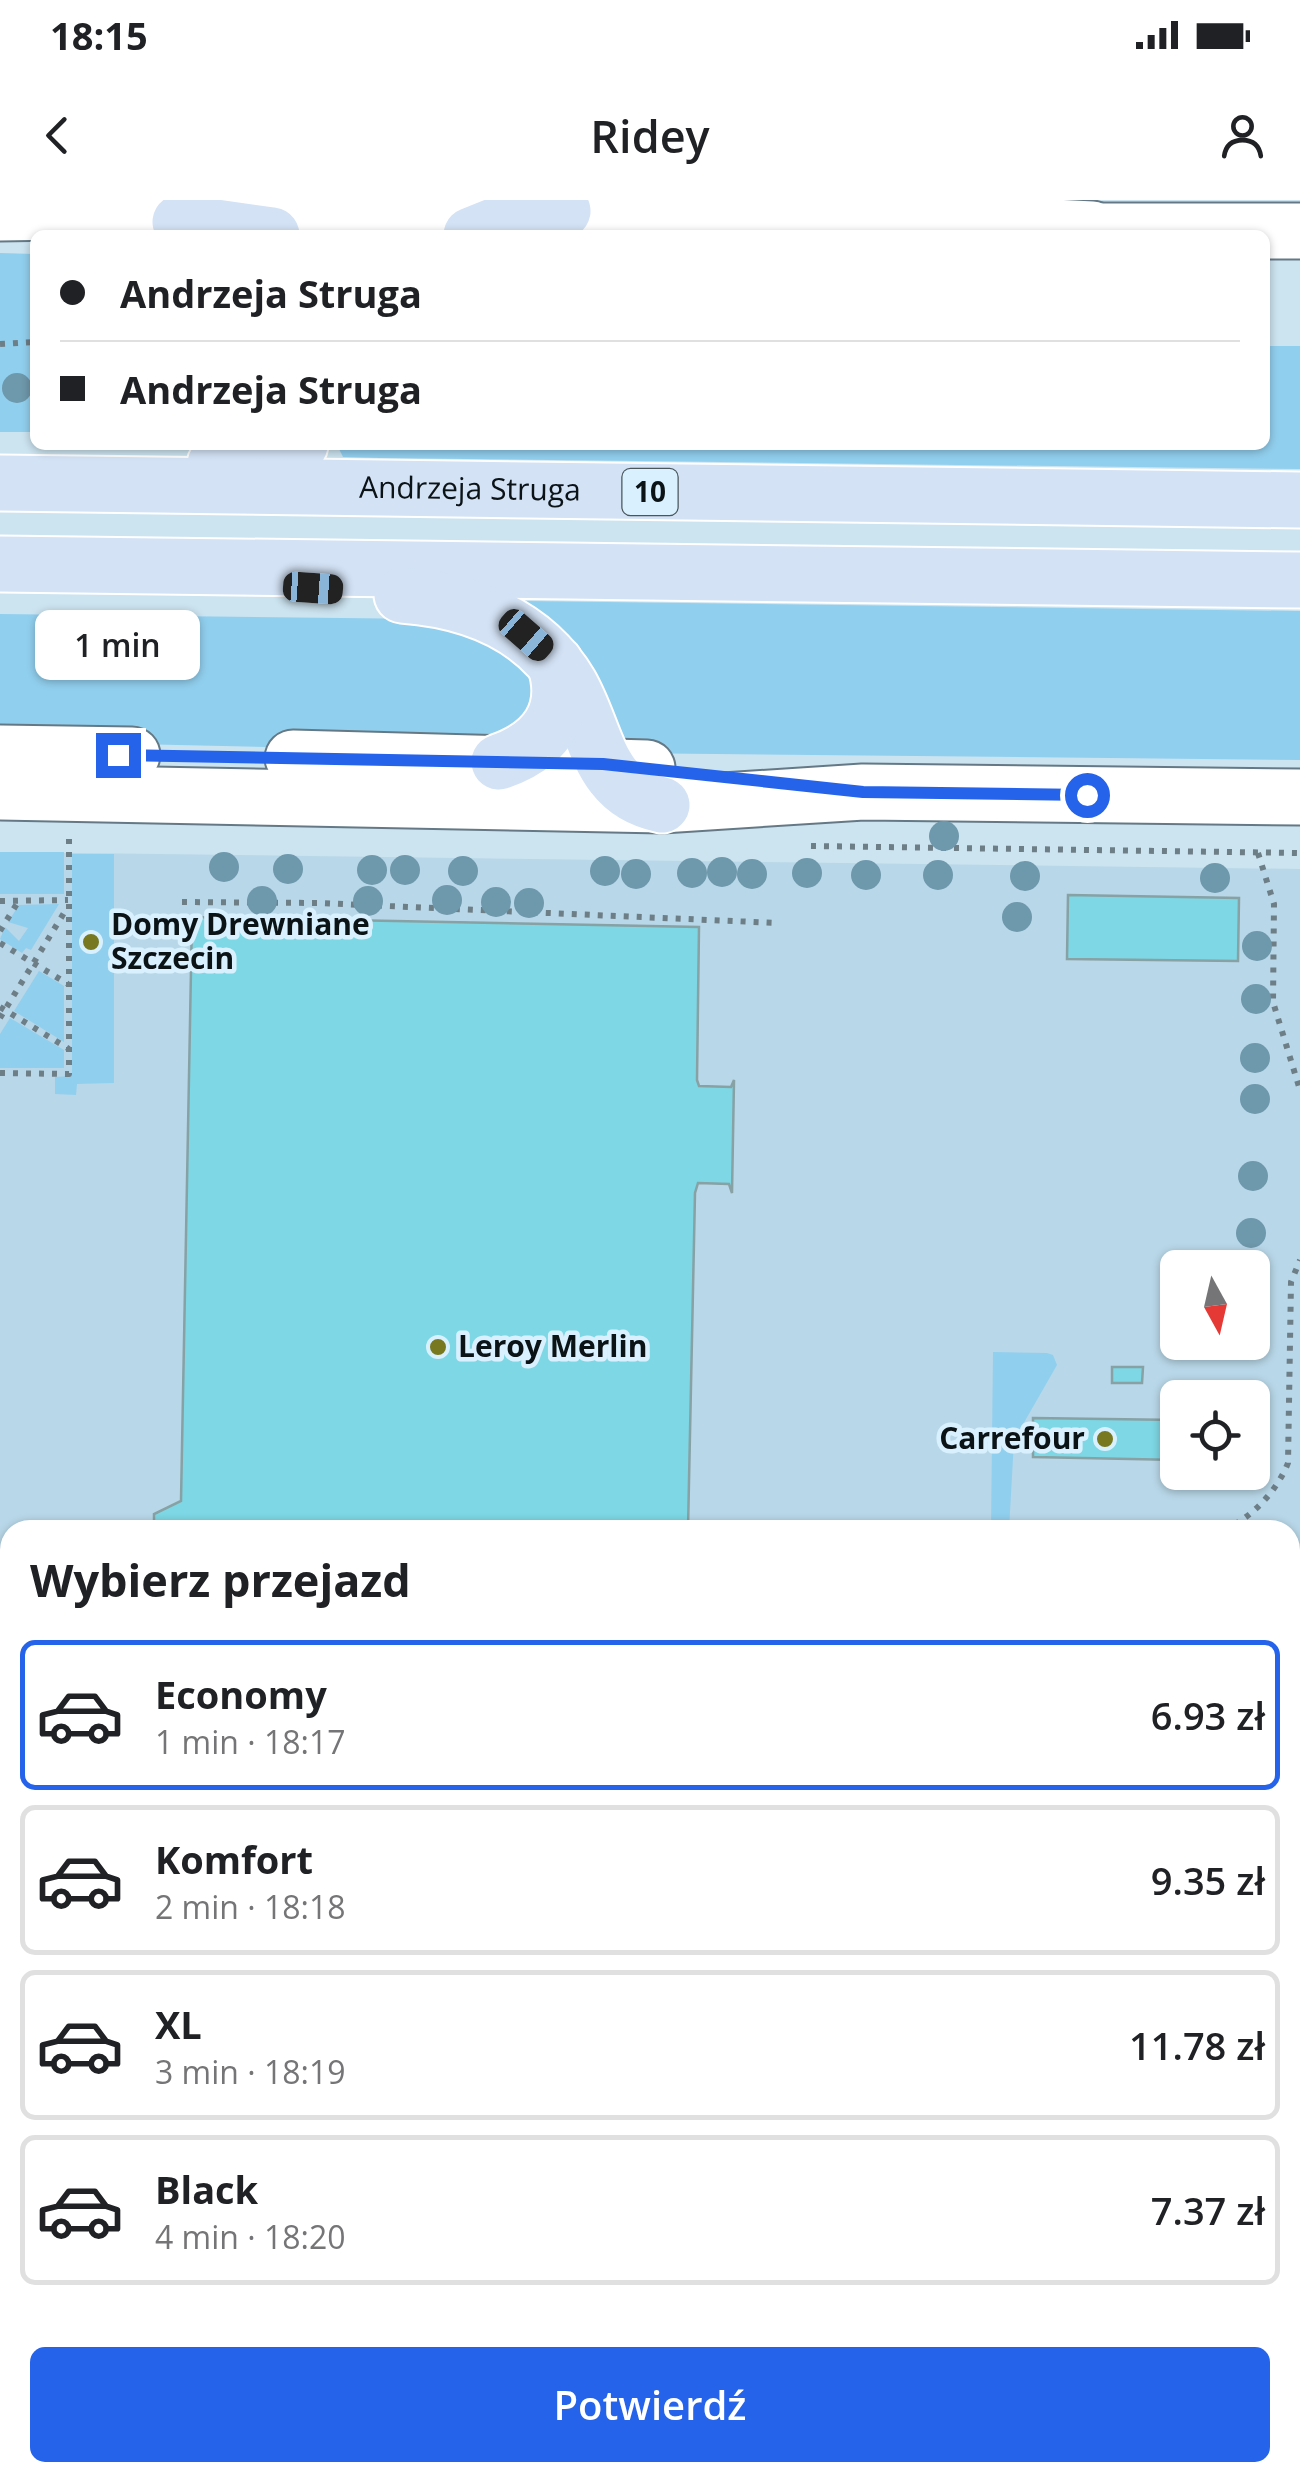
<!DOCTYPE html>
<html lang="pl">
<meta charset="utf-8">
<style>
:root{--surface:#fff;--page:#f6f6f6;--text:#202124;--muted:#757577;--line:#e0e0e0;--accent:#2563eb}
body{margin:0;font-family:"Open Sans",sans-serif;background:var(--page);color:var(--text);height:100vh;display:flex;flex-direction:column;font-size:38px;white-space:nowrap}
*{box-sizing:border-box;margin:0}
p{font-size:32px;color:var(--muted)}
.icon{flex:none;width:55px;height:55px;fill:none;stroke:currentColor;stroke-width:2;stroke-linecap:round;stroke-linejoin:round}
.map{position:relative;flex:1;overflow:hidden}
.panel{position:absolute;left:0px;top:1320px;width:1300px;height:962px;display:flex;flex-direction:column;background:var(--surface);border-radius:30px 30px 0 0;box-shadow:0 2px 8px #0004}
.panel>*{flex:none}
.banner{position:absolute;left:30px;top:30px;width:1240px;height:220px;border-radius:15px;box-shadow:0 2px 8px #0004;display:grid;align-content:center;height:220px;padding:0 30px;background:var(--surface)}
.needle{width:65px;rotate:172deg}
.fabs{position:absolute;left:1160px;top:1050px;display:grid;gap:20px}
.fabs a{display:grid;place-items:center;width:110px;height:110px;border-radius:15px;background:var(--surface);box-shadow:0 2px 8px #0004;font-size:50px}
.end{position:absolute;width:45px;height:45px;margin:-22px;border:12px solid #2563eb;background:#fff;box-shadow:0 0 0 5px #fff}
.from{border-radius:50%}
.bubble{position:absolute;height:70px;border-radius:15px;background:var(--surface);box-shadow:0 2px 8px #0004;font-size:32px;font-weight:600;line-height:70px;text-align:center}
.car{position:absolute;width:30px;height:60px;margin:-30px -15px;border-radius:12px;box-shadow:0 0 8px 2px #0007;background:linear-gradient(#222 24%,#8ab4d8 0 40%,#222 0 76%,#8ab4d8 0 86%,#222 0)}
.banner b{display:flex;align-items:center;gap:35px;height:95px;font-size:38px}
.banner b+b{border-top:2px solid var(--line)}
.banner i{width:25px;height:25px;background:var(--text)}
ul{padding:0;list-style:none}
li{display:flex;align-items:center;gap:30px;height:150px;margin:0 20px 15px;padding:0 10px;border:5px solid var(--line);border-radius:15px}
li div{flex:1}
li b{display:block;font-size:38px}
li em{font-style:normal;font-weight:600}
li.active{border-color:var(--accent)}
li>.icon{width:90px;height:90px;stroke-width:1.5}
h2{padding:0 30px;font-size:45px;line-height:120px}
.button{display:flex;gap:20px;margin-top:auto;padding:20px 30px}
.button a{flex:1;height:115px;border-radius:15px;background:var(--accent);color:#fff;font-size:40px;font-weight:600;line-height:115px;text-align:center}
.status{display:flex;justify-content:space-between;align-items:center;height:70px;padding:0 50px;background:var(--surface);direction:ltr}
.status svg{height:28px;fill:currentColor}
header{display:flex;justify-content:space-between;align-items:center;height:130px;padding:0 30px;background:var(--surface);font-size:45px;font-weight:600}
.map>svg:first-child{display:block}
</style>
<div class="status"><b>18:15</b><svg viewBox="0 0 49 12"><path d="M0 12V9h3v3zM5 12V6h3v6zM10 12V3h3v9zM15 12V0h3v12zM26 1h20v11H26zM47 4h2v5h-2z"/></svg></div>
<header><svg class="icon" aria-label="back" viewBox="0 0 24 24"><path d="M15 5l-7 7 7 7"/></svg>Ridey<svg class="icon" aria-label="person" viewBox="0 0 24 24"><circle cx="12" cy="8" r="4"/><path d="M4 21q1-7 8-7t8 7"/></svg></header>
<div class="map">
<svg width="1300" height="2282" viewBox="0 0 1300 2282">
<rect width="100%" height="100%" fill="#cce4f0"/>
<path fill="#b8d7e8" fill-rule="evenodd" d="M0,652L1300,669V2282H0ZM1178,1068H1252V1142H1178ZM1178,1198H1252V1272H1178ZM10,1330H1290V2272H10Z"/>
<g fill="#91cfee">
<polygon points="0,53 35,54 35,232 0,232"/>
<polygon points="1265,146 1300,146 1300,269 379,258 343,257 339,249 344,245 1265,245"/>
<polygon points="527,401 1300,411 1300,560 617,553 522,403"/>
<polygon points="0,414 428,419 528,462 536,493 520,529 446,551 0,541"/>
<rect x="0" y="652" width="64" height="42"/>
<polygon points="72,654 114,654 114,883 77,884 76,895 55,894 55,877 72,876"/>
<polygon points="59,704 31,750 26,748 22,753 0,739 5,727 19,741 28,728 8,722 19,705"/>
<polygon points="39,771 64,786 64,842 14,811"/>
<polygon points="10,818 64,850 64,868 0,868 0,834"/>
<polygon points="993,1152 1047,1153 1053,1155 1057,1165 1014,1240 1009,1330 991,1330"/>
</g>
<g fill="#7dd7e4" stroke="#87a1a5" stroke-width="2.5">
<polygon points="1068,695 1239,698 1238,761 1067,759"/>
<polygon points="192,717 699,727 697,880 699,886 731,887 734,880 732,993 729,984 698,983 695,993 688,1330 154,1330 154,1314 181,1301"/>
<polygon points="1112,1167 1143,1167 1142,1183 1112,1183"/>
<polygon points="1033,1218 1178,1220 1178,1260 1033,1257"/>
<rect x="0" y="1665" width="10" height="528"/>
<polygon points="1290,1943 1300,1943 1300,2264 1281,2282 1124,2282 1124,2272 1290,2272"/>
<polygon points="514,2272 1124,2272 1124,2282 646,2282 514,2280"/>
</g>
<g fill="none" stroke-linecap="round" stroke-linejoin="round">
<g stroke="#647985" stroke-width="59">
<g id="minor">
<polyline points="0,13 310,8 819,15 1092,29"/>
<polyline points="1058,31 1300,31"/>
<polyline points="0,553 132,555"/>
<polyline points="293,558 647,568"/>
<polyline points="0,592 662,605 863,592 1300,597"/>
<polyline points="0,1629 10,1629"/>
</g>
</g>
<g stroke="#fff" stroke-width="59">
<g id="major">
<polyline points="180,22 272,35"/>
<polyline points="471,35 496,25 563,11"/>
<polyline points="215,264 300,245"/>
<path id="s1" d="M0,283L1300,300"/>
<polyline points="0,364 1300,380"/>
<path d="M402,395C469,400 534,424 570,485C598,534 597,592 662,605"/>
<path d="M499,562C546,546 571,512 555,463"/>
</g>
</g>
<g stroke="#6e7e87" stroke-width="6" stroke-dasharray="5 8" stroke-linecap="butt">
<polyline points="0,144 35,142"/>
<polyline points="811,646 1300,653"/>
<polyline points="1258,653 1274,704 1273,802 1300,890"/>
<polyline points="0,701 68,700"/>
<polyline points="182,702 318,703 778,723"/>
<polyline points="0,731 18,702"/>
<polyline points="0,743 68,784"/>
<polyline points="0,807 69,849"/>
<polyline points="0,818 67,708"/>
<polyline points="0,873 69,874 69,636"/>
<path d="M1223,1330C1251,1319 1277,1291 1288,1263L1291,1082L1300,1060"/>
<polyline points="1290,1440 1293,1449 1300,1450"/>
<polyline points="1290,1929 1300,1929"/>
<polyline points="501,2282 501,2272"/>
</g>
<use href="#minor" stroke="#fff" stroke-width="55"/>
<use href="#major" stroke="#d3e2f5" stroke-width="55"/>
</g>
<g fill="#6e98ab">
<circle cx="17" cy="188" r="15"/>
<circle cx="944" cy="636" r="15"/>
<circle cx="224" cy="667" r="15"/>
<circle cx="288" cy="669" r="15"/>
<circle cx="372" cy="670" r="15"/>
<circle cx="405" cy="670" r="15"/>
<circle cx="463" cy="671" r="15"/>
<circle cx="605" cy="671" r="15"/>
<circle cx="722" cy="672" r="15"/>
<circle cx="692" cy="673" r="15"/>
<circle cx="807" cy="673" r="15"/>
<circle cx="636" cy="674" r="15"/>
<circle cx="752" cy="674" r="15"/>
<circle cx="866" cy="675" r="15"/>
<circle cx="938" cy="675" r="15"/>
<circle cx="1025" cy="676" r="15"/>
<circle cx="1215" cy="678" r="15"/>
<circle cx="447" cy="700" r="15"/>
<circle cx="262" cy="701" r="15"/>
<circle cx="368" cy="701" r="15"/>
<circle cx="496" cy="702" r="15"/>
<circle cx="529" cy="703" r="15"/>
<circle cx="1017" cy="717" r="15"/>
<circle cx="1257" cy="746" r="15"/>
<circle cx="1256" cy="799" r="15"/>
<circle cx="1255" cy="858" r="15"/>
<circle cx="1255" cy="899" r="15"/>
<circle cx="1253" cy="976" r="15"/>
<circle cx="1251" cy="1033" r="15"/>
</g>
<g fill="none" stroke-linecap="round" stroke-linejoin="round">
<polyline stroke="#2563eb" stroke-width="12" points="118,555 603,564 863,592 1087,595"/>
</g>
<g fill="#77781f" stroke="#d9f1fe" stroke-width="4">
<circle cx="91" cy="742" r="10"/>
<circle cx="438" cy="1147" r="10"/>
<circle cx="1105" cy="1239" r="10"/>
</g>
<g text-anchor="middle" stroke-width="9" stroke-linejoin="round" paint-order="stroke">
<rect fill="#d9f1fe" stroke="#49565c" stroke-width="2.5" x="622.5" y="269" width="55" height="46" rx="8"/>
<g font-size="28" font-weight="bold" fill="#0b1317">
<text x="650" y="302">10</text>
</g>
<g font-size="30" fill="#0b1317" stroke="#d9f1fe">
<text dy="10" stroke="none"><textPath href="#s1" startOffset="470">Andrzeja Struga</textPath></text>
</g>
<g font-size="30" font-weight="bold" fill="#0b1317" stroke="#d9f1fe" text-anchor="start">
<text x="111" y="735">Domy Drewniane<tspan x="111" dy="34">Szczecin</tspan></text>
<text x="458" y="1157">Leroy Merlin</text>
<text x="1085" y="1249" text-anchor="end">Carrefour</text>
</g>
</g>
</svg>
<div class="fabs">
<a><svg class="needle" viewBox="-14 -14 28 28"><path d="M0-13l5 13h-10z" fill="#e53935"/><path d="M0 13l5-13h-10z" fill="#757577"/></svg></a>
<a><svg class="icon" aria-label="locate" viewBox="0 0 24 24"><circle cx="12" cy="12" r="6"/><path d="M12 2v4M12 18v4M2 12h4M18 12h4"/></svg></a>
</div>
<i class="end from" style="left:1087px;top:595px"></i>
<i class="end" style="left:118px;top:555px"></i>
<div class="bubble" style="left:35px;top:410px;width:165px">1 min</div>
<i class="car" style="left:313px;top:388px;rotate:94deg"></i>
<i class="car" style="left:526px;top:435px;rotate:131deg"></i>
<div class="banner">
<b><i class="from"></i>Andrzeja Struga</b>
<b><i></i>Andrzeja Struga</b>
</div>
<section class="panel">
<h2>Wybierz przejazd</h2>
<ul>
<li class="active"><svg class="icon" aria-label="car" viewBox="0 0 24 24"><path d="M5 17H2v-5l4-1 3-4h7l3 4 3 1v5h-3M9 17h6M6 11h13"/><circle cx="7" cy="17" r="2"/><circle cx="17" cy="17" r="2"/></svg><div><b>Economy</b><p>1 min · 18:17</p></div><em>6.93 zł</em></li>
<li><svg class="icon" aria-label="car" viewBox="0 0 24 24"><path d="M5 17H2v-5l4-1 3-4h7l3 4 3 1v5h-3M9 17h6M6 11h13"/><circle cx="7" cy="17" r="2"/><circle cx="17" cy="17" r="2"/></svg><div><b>Komfort</b><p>2 min · 18:18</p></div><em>9.35 zł</em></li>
<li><svg class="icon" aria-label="car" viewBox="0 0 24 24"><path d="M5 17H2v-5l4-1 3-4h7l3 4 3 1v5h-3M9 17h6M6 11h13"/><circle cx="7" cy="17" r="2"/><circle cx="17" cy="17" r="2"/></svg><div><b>XL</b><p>3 min · 18:19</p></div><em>11.78 zł</em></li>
<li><svg class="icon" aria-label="car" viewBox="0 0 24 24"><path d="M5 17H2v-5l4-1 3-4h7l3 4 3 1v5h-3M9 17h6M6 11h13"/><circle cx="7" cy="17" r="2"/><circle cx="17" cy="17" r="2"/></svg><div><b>Black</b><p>4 min · 18:20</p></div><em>7.37 zł</em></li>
</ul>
<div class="button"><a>Potwierdź</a></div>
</section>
</div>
